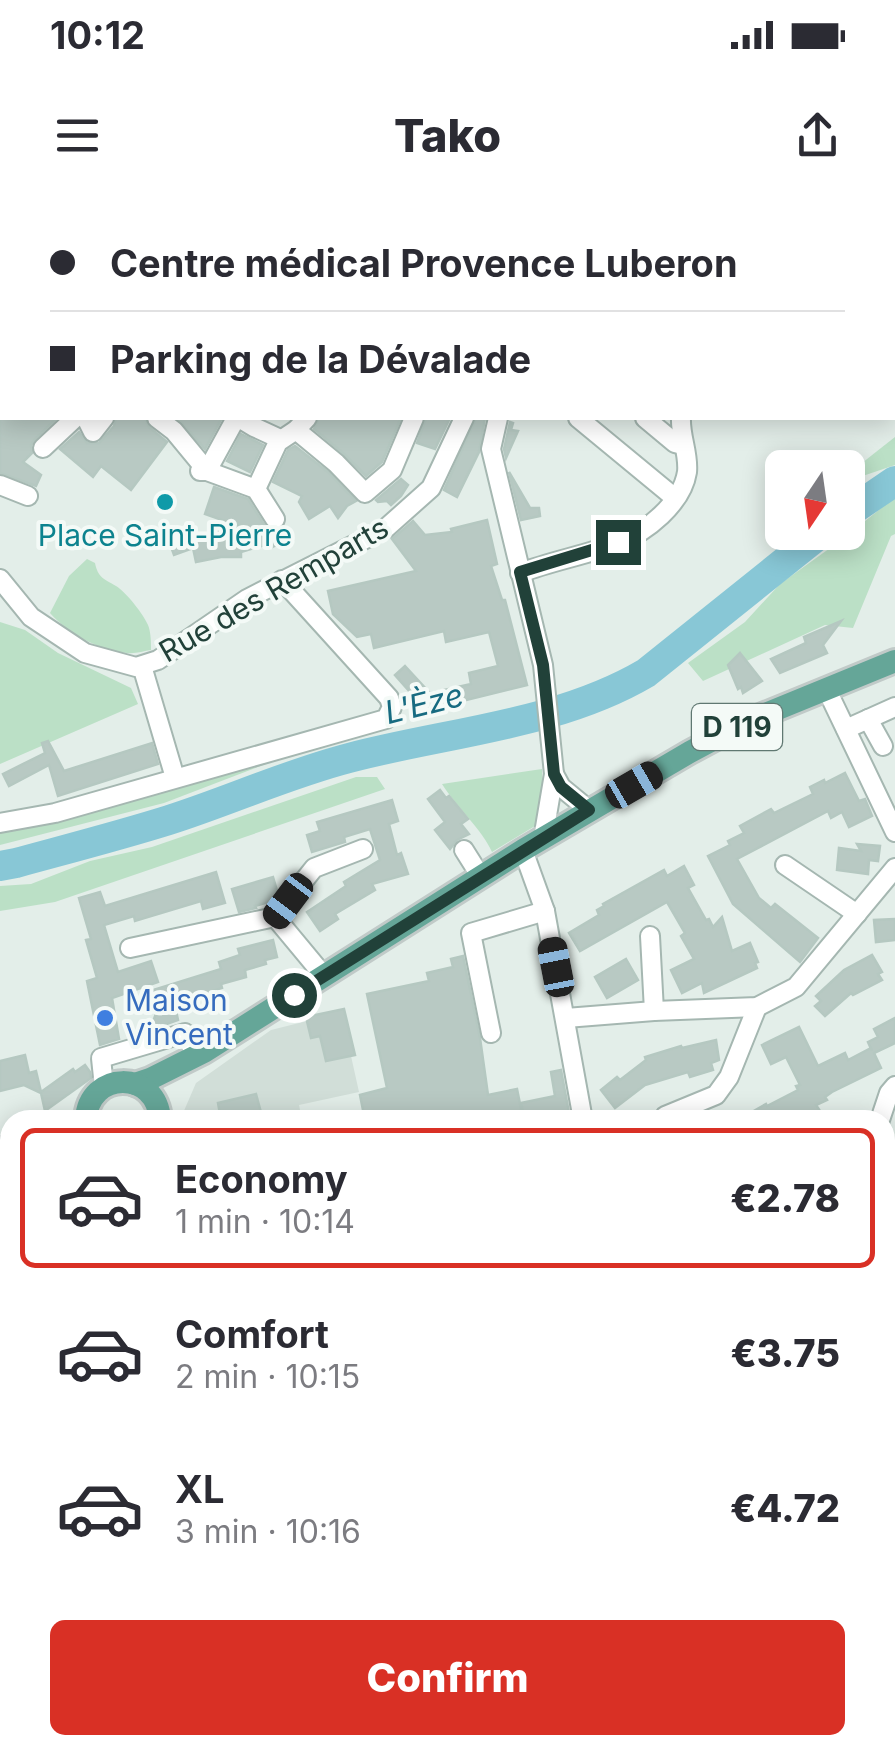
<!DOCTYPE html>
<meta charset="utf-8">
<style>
:root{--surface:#fff;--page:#f2f2f3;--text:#2b2b33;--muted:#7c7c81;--line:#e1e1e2;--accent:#d93025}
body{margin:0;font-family:Inter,sans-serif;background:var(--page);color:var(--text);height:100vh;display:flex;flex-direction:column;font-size:38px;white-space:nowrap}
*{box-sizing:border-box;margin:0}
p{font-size:32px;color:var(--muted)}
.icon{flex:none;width:55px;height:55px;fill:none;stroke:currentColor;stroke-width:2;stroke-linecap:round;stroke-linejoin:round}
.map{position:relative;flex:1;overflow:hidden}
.sheet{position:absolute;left:0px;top:910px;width:895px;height:645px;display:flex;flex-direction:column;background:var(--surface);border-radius:30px 30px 0 0;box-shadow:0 5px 25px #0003}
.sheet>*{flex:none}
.hud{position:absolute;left:0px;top:0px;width:895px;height:220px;box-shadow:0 5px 25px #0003;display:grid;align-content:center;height:220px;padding:0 50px;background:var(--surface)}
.needle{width:65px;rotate:193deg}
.controls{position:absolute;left:765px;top:250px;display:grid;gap:20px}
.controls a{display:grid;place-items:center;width:100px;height:100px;border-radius:15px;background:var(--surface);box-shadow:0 5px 25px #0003;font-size:50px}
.end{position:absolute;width:45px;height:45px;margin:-22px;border:12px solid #214139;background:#fff;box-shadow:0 0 0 5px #fff}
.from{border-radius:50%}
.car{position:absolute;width:30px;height:60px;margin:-30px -15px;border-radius:12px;box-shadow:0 0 8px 2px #0007;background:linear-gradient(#222 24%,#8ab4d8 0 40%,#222 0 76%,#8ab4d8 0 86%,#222 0)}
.hud b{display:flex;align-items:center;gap:35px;height:95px;font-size:38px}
.hud b+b{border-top:2px solid var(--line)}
.hud i{width:25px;height:25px;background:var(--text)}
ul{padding:18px 0 0;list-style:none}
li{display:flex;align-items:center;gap:30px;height:140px;margin:0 20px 15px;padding:0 30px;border:5px solid transparent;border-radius:15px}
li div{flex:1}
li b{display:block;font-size:38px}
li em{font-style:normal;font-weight:800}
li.active{border-color:var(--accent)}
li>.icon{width:90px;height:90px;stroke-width:1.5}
.button{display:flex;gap:20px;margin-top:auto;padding:20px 50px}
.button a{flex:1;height:115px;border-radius:15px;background:var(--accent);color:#fff;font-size:40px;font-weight:800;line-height:115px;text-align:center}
.status{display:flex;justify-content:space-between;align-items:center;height:70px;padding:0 50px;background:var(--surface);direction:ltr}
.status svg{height:28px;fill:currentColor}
header{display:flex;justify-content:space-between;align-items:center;height:130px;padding:0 50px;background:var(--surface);font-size:45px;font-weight:800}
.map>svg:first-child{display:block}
</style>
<div class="status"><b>10:12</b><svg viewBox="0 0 49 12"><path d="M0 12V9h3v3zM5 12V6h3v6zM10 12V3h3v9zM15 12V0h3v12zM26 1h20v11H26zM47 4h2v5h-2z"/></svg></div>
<header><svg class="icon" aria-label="menu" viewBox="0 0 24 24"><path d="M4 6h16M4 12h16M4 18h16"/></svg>Tako<svg class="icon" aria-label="share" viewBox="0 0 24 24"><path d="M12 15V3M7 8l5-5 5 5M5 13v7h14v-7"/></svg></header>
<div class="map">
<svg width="895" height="1555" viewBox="0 0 895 1555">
<rect width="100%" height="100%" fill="#e3eee9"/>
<g fill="#d1ded8">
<polygon points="307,821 311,838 320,836 351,856 359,892 299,905 302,920 180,920 196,883 271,830"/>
<polygon points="10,967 10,1226 0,1230 0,969"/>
<polygon points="0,1339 10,1345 10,1545 339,1545 347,1555 0,1555"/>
</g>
<g fill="#bbe0c6">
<polygon points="895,237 895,265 848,281 848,274"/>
<polygon points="895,297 895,334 891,336 853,428 825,425 703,481 688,463 745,422 780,384 844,338"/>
<path d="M87,359L95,363C98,378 104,379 116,386C126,392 144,415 148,425C151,432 151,443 151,450C144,451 135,454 127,453C98,450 69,434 50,413L69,376Z"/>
<polygon points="0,422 25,430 58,453 131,488 138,504 0,564"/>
<polygon points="278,550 279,559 164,603 0,645 0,624"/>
<path d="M542,569L543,598L535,626L492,652C483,631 456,606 442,584Z"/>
<polygon points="356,577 377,577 385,589 55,702 0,711 0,686 31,684 90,661 152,647"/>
<polygon points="895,1293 895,1334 888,1350 885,1350 885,1301"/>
<polygon points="241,1545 285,1545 279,1555 244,1555"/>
</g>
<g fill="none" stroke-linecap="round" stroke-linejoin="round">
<g stroke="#88c7d6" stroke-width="30">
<polyline points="848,313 895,281"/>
<path d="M0,666L16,663C67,649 118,636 169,620C229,601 287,574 349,558C447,532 558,525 646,473L822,332"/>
</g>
</g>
<g fill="#b8c9c3" stroke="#b5c8c1" stroke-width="2.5">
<polygon points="0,218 57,218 34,240 31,245 32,253 23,262 41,275 36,286 0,273"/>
<polygon points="116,218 145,218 149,227 167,242 131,290 101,266 93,277 60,249 79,232 87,243 99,243 114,226"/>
<polygon points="177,218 222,218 205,249"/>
<polygon points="319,218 401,218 382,262 366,276 344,254 314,229"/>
<polygon points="426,218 450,218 435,249 417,243"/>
<polygon points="476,218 485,218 479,252 457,297 444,290"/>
<polygon points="510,222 513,223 511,230 518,231 506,258 504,249"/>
<polygon points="241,234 263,245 250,272 227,261"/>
<polygon points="295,246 328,272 356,301 347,306 338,318 330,306 309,319 299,302 302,296 273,282 288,250"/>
<polygon points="509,272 530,308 539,308 540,316 521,320"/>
<polygon points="401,279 408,285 401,296 391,305 387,301 378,302 376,300"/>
<polygon points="214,287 248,299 265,326 270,330 279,331 285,341 270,348 268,344 241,352 241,357 221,357 196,362 193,348 174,355 169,341 242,327 205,314"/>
<polygon points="487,320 497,364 491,366 502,400 505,400 527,485 434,508 431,493 471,484 469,473 498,466 489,432 446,442 444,431 374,448 371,434 357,437 333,414 328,391 416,371 392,339 413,321 425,335 452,332 451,329"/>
<polygon points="841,421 823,445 827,453 780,473 771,459 806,443 804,437"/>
<polygon points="740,453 762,481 743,493 741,487 738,489 728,465"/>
<polygon points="405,466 429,492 418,501 395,475"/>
<polygon points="48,541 64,571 152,543 158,564 58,596 49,565 9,586 3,574 45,553 42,543"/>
<polygon points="845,573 859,601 865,599 872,616 849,627 842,612 831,618 828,611 737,659 759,698 771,708 775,704 818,738 800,762 733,704 708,656 730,645 728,641 744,633 740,626 771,609 774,613 813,594 810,587 824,580 825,583"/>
<polygon points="440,590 446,598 449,596 468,619 461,624 469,634 457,640 450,649 435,630 445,622 428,599"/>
<polygon points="392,600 398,621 389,624 397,655 401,653 408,674 372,684 375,690 335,714 338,719 320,731 307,712 346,686 344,682 380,660 370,629 344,637 345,642 312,652 307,635 320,631 317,622"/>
<polygon points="857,644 880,646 878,661 869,660 868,674 837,670 839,648 861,651"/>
<polygon points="684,666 694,685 688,688 706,720 709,719 713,727 722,717 732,751 750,743 758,762 755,763 757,768 704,793 702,783 682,793 671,770 694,759 681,736 685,733 667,702 580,751 569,733 599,715 597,710 604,706 603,704 664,670 667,676"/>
<polygon points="216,672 225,703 203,709 201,701 135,721 134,716 104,725 118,772 151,761 158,782 112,798 119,839 100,845 87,781 97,778 86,740 91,739 79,698 100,692 105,706"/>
<polygon points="273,677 278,694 272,701 255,706 256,708 239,712 232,689"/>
<polygon points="895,719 895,740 876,742 874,720"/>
<polygon points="273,740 277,757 265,760 266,764 245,770 246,777 221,784 222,788 202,794 203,798 175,806 178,820 150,830 158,808 153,790 221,769 219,762 240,755 238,749"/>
<polygon points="872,755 882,772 878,774 882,780 853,795 851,793 825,816 815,806 821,801 816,796 844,770"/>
<polygon points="463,756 480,838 488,895 517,889 522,914 493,920 365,920 360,895 387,888 367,794 429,781 427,773 453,767 451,759"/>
<polygon points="626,759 638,780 607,798 595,777"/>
<polygon points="344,809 355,855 326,861 320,836 311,838 306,817"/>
<polygon points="895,818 895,843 874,853 881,868 832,892 825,897 827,900 816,905 826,920 738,920 766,904 767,906 798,890 796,886 800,885 786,857 771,864 762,845 799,827 818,866 845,853 848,860 871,848 872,851 868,842 878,837 874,829"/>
<polygon points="716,840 719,860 711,863 713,870 690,877 688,872 645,885 615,908 601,890 617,877 620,880 646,860 645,857 681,846 682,848"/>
<polygon points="25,855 29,873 36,871 41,892 73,869 75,872 85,865 90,872 91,878 45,911 41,893 24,885 0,891 0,861"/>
<polygon points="561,870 569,913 536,920 534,916 524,918 521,903 555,896 551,872"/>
<polygon points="256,894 262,916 245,920 221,920 218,903"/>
</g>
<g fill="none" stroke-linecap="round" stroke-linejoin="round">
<g stroke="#a5b7b1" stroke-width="22">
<g id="minor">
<polyline points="133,0 139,2"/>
<polyline points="563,0 565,2"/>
<polyline points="106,2 107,0"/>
<polyline points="256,2 257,0"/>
<polyline points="359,2 360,0"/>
<polyline points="467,2 468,0"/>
<polyline points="627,2 631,0"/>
<polyline points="892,22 895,21"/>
<polyline points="0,96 2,97"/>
<polyline points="0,135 2,132"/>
<polyline points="0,189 2,187"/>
<polyline points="86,218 93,232 104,218"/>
<polyline points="157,218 174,231 207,271 256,289 275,319"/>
<polyline points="239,218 254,227 280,239"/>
<polyline points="498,218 491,249 543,465 554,574 543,639"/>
<polyline points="578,218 675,298"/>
<polyline points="645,218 675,243 683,245"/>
<polyline points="296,230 336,263 365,293 392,270 414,218"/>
<polyline points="43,248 75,218"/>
<polyline points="200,271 207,271 236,218"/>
<polyline points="0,285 28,296"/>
<polyline points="256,289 278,242 296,230 307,218"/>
<path d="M520,373C552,361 586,355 618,343C646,332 682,304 687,272C689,254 680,236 681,218"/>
<polyline points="0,379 31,417 85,453 136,467 158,460 247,399 385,329 431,288 464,218"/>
<polyline points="142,466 173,571"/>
<polyline points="826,488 895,632"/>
<polyline points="868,519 883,546"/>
<polyline points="846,529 895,507"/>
<polyline points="554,574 561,587 589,610"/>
<polyline points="0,623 55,613 386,519 392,507 389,498 282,380"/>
<polyline points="464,650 481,677"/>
<polyline points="523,650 545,711 583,920"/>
<polyline points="785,665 857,714"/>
<polyline points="275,717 324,776"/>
<polyline points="650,736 654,811"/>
<polyline points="130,748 275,717 314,668 363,649"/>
<polyline points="566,818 654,811 757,807 796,787 895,668"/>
<polyline points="491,833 471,733 545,711"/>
<polyline points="104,887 101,858 185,833 196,856"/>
<polyline points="665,916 716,895 729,877 757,807"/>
<polyline points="880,920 889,893 895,886"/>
<polyline points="0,1239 10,1237"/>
<polyline points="0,1275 10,1272"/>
<polyline points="355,1545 363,1555"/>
<polyline points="372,1545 379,1555"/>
<polyline points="496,1545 498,1555"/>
<polyline points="639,1545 640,1555"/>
<polyline points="883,1545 895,1550"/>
<polyline points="235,1554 235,1555"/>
<polyline points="289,1555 296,1545"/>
<polyline points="798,1555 826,1545"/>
</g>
</g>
<g stroke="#c1cac8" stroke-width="28">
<g id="major">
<polyline points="135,884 150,879 204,852 523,650 690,552 748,521 895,461"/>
<path d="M86,920C88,870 157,869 160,920"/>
<polyline points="0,951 10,946"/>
</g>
</g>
<use href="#minor" stroke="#fff" stroke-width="18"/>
<use href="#major" stroke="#65a698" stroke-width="22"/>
</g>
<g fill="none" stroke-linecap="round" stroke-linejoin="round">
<polyline stroke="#214139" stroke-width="12" points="294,795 589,610 561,587 554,574 543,465 520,372 618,342"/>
</g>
<circle fill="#0f9aa8" stroke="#f4faf7" stroke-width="4" cx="165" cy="302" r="10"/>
<circle fill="#3f7fe0" stroke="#f4faf7" stroke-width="4" cx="105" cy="818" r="10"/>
<g text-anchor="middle" stroke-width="8" stroke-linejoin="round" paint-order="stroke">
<rect fill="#f4faf7" stroke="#607872" stroke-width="2.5" x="692" y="504" width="90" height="46" rx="8"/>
<g font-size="28" font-weight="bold" fill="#214139">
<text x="737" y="537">D 119</text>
</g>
<g font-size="30" fill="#0d838f" stroke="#f4faf7">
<text x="165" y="346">Place Saint-Pierre</text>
</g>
<g font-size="30" fill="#214139" stroke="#f4faf7">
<text transform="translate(274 390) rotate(-30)" y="10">Rue des Remparts</text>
</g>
<g font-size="30" fill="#366cbe" stroke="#f4faf7" text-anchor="start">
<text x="125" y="811">Maison<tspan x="125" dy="34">Vincent</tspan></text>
</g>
<g font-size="32" font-style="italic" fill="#176b81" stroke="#f4faf7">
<text transform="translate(424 504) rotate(-14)" y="11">L'Èze</text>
</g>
</g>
</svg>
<div class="controls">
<a><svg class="needle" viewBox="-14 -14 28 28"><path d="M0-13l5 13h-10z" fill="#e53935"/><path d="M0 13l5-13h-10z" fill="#7c7c81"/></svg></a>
</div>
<i class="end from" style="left:294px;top:795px"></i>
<i class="end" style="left:618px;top:342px"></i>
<i class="car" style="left:634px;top:585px;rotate:60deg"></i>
<i class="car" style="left:288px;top:701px;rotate:217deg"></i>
<i class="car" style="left:556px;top:767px;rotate:349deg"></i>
<div class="hud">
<b><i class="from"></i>Centre médical Provence Luberon</b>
<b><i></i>Parking de la Dévalade</b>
</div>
<section class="sheet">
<ul>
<li class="active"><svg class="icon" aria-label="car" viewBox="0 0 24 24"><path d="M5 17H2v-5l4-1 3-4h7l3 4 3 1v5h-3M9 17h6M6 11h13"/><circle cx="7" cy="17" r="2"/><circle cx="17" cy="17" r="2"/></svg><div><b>Economy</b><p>1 min · 10:14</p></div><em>€2.78</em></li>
<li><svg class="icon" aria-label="car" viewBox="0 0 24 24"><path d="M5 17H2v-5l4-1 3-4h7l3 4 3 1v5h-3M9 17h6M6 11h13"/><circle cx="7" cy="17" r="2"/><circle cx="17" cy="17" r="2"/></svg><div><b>Comfort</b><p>2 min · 10:15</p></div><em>€3.75</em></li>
<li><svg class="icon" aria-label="car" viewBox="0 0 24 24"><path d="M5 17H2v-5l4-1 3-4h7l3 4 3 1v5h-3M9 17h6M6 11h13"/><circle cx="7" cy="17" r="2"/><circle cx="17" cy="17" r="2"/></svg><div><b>XL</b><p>3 min · 10:16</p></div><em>€4.72</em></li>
</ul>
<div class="button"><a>Confirm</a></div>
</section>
</div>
